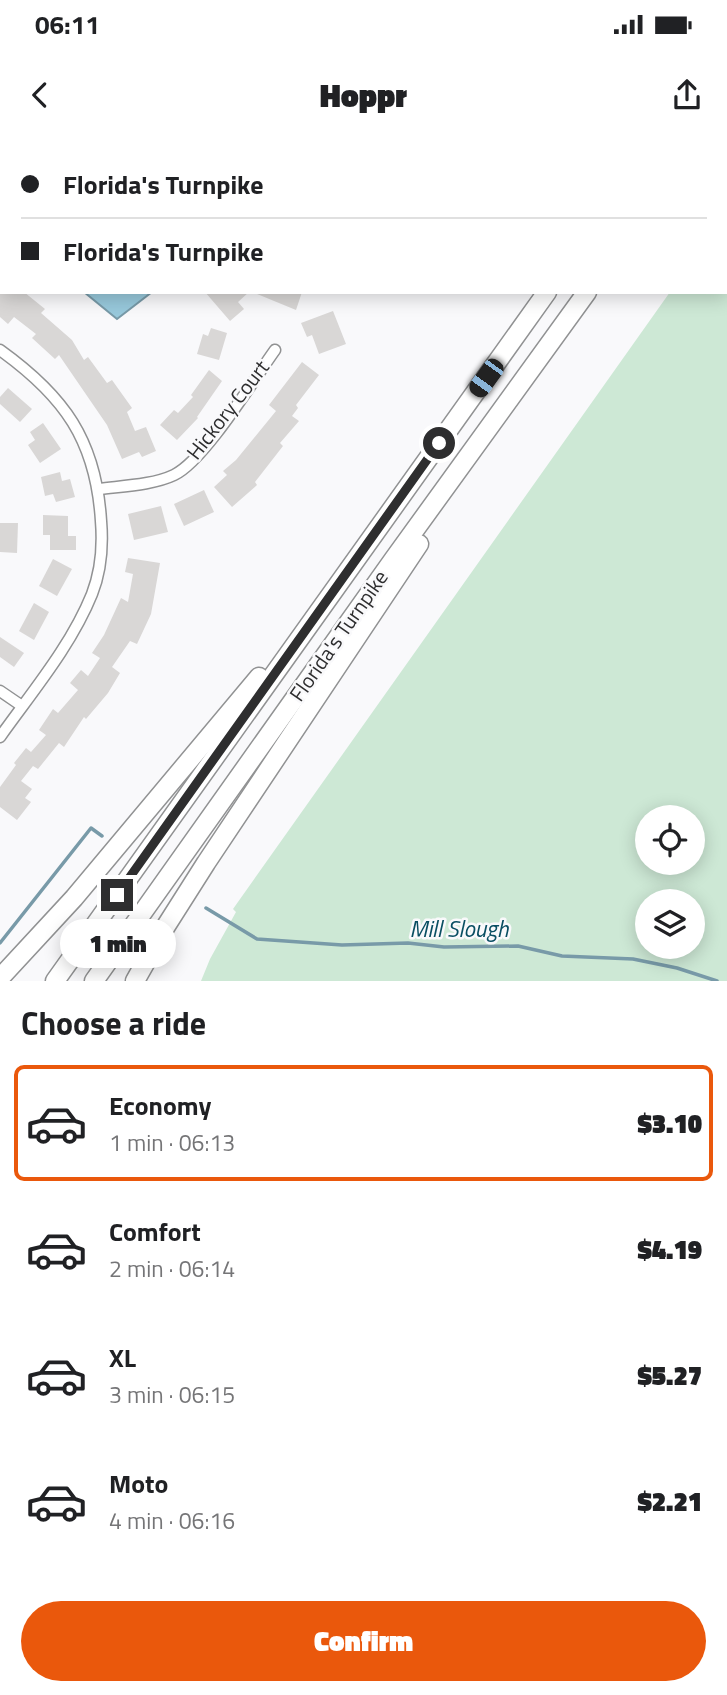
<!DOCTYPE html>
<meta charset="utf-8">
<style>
:root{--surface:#fff;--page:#f2f2f2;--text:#202124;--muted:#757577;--line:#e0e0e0;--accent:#ea580c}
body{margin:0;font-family:"Titillium Web",sans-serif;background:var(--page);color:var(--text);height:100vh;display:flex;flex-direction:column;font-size:26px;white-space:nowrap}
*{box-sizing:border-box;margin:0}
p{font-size:23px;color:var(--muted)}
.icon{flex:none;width:38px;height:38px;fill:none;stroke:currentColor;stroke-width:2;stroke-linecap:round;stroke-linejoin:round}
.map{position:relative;height:841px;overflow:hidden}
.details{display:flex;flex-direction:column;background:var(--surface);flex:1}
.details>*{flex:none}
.banner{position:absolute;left:0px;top:0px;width:728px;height:154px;box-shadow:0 4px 18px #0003;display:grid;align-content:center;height:154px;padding:0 21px;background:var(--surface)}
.tools{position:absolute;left:635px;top:665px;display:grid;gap:14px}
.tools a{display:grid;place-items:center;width:70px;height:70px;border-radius:50%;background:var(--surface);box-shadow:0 4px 18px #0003;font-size:35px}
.end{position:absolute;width:32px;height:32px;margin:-16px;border:9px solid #2e2e2f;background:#fff;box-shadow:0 0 0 4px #fff}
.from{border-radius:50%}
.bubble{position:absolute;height:49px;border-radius:24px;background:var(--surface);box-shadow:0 4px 18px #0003;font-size:23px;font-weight:800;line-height:49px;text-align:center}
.car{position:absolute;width:21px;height:42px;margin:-21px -10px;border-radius:9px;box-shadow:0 0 5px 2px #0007;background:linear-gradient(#222 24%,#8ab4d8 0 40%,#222 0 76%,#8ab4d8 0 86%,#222 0)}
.banner b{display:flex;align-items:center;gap:24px;height:66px;font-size:26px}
.banner b+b{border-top:2px solid var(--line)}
.banner i{width:18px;height:18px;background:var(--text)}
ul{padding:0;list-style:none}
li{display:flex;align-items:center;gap:21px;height:116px;margin:0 14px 10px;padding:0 7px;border:4px solid transparent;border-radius:10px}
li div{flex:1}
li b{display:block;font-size:26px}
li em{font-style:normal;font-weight:800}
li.on{border-color:var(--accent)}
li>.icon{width:63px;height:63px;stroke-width:1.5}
h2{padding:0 21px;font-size:32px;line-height:84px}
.primary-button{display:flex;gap:14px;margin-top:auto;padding:14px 21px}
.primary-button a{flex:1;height:80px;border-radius:42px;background:var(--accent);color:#fff;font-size:28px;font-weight:800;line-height:80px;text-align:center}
.status{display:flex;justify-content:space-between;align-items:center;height:49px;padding:0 35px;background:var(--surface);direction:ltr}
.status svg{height:19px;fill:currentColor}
header{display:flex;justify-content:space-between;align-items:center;height:91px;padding:0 21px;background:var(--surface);font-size:32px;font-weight:800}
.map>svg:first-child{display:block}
</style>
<div class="status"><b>06:11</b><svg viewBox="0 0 49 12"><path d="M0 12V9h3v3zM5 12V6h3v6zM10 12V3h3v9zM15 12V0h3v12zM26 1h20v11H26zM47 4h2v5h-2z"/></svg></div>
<header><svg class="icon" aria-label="back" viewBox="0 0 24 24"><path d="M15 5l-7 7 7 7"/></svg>Hoppr<svg class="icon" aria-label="share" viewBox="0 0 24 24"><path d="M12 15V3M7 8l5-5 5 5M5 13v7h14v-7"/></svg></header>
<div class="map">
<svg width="727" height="841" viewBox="0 0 727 841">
<rect width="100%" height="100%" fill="#f9f9fb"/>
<path fill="#cde8d5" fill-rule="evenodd" d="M727,72V841H201L210,819L236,772L233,769L670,152H726ZM648,677H693V723H648ZM648,761H693V807H648Z"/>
<g fill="#98c9dc" stroke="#789aa8" stroke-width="2">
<polygon points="0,0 483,0 2,2 2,85"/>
<polygon points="84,152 152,152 117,179"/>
</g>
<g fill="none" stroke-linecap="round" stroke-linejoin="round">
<g stroke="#789aa8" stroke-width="3.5">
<polyline points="206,768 257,799 342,805 408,803 444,807 518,806 562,816 633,819 677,828 717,841"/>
<polyline points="0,803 91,688 102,696"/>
</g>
</g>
<g fill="#d9d7d6">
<polygon points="0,152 24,152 45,169 41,173 72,200 84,220 88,217 107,243 112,240 132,268 127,272 135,291 146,287 156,311 142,317 139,312 122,319 107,285 59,215 55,219 32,198 36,194 14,177 8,184 0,177"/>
<polygon points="205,152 249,152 238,162 244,169 230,181"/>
<polygon points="252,152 302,152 296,170"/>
<polygon points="333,171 346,204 319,214 312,195 307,197 301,183"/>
<polygon points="211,188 227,193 219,220 197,214 203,194 208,196"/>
<polygon points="302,222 319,235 296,265 298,268 292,276 299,281 280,303 283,306 255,342 257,345 232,367 214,347 227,335 223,331 236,320 276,271 269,265"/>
<polygon points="209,230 222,241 197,277 198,278 177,300 160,285 174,270 178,273 193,257 191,255"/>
<polygon points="8,248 32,269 20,282 0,264 0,257"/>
<polygon points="43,283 61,309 40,323 28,305 35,300 30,292"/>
<polygon points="60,332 62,341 70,339 75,357 56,362 53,354 45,356 41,337"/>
<polygon points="204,350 214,372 184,386 174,364"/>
<polygon points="161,366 168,392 134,400 128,374"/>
<polygon points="43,375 68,376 68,396 76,396 76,410 50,410 50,395 43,395"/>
<polygon points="0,383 18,383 17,413 0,412"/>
<polygon points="128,418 160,423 151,474 137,504 130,501 112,527 120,533 108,553 86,579 84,577 64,607 59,603 38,629 33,626 21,641 32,649 25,658 31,662 17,680 0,667 0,647 16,625 14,623 26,608 31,612 46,595 39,590 53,569 58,573 78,550 70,543 81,530 88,536 100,518 92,513 104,495 121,458 128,462 133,434 125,432"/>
<polygon points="53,419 72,429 57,456 39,446"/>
<polygon points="34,463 49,472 34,500 19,491"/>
<polygon points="0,497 24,513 14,527 0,517"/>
</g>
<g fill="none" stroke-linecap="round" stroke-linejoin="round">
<g stroke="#919293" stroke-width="13">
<g id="street">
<path d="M0,210C64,256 96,300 101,381C103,405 101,431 92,454C71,506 32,552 0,597"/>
<path d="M99,349C122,346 153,345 174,335C204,321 254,239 275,210"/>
<polyline points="0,551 22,566"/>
</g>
</g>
<g stroke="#919293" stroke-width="21">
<g id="highway">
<polyline points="655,2 656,0"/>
<polyline points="695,2 697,0"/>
<polyline points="0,838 74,758 259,537"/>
<polyline points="55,841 547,152"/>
<polyline points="94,841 393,420 587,152"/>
<polyline points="135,841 166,786 206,723 419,404"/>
</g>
</g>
<use href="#street" stroke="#fff" stroke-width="10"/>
<use href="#highway" stroke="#fff" stroke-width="18"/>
</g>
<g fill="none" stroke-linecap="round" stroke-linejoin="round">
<polyline stroke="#2e2e2f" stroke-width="9" points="117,755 439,303"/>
</g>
<g text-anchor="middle" stroke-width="5" stroke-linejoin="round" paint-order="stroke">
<g font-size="21" fill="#2e2e2f" stroke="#f9f9fb">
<text transform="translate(228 270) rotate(-52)" y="7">Hickory Court</text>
<text transform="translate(339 496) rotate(-55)" y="7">Florida's Turnpike</text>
</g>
<g font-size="23" font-style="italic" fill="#094e62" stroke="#f9f9fb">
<text x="459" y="797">Mill Slough</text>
</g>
</g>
</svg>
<div class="tools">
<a><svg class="icon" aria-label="locate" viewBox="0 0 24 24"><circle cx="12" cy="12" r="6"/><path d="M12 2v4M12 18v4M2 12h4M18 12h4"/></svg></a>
<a><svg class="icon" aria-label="layers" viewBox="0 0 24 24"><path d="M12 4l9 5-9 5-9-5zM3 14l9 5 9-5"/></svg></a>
</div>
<i class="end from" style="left:439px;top:303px"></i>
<i class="end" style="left:117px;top:755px"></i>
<div class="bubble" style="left:60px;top:779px;width:116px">1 min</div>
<i class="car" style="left:486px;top:238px;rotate:216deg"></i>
<div class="banner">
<b><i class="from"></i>Florida's Turnpike</b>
<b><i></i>Florida's Turnpike</b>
</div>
</div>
<section class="details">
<h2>Choose a ride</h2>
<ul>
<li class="on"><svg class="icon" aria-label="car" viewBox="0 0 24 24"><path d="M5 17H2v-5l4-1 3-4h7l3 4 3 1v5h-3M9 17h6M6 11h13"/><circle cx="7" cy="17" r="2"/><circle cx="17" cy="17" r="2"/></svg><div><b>Economy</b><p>1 min · 06:13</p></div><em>$3.10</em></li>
<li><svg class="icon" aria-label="car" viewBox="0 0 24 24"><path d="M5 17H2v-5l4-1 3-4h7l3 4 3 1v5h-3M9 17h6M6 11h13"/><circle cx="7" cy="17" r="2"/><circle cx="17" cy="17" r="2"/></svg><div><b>Comfort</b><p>2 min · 06:14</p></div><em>$4.19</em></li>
<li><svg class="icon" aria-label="car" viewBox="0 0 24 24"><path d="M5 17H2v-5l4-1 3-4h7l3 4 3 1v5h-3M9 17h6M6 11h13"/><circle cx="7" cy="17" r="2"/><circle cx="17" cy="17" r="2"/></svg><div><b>XL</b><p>3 min · 06:15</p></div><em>$5.27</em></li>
<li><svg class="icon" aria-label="car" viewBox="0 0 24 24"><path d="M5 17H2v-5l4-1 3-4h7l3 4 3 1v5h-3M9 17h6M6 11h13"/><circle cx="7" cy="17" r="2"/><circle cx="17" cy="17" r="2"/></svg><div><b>Moto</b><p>4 min · 06:16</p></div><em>$2.21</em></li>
</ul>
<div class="primary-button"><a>Confirm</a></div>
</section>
